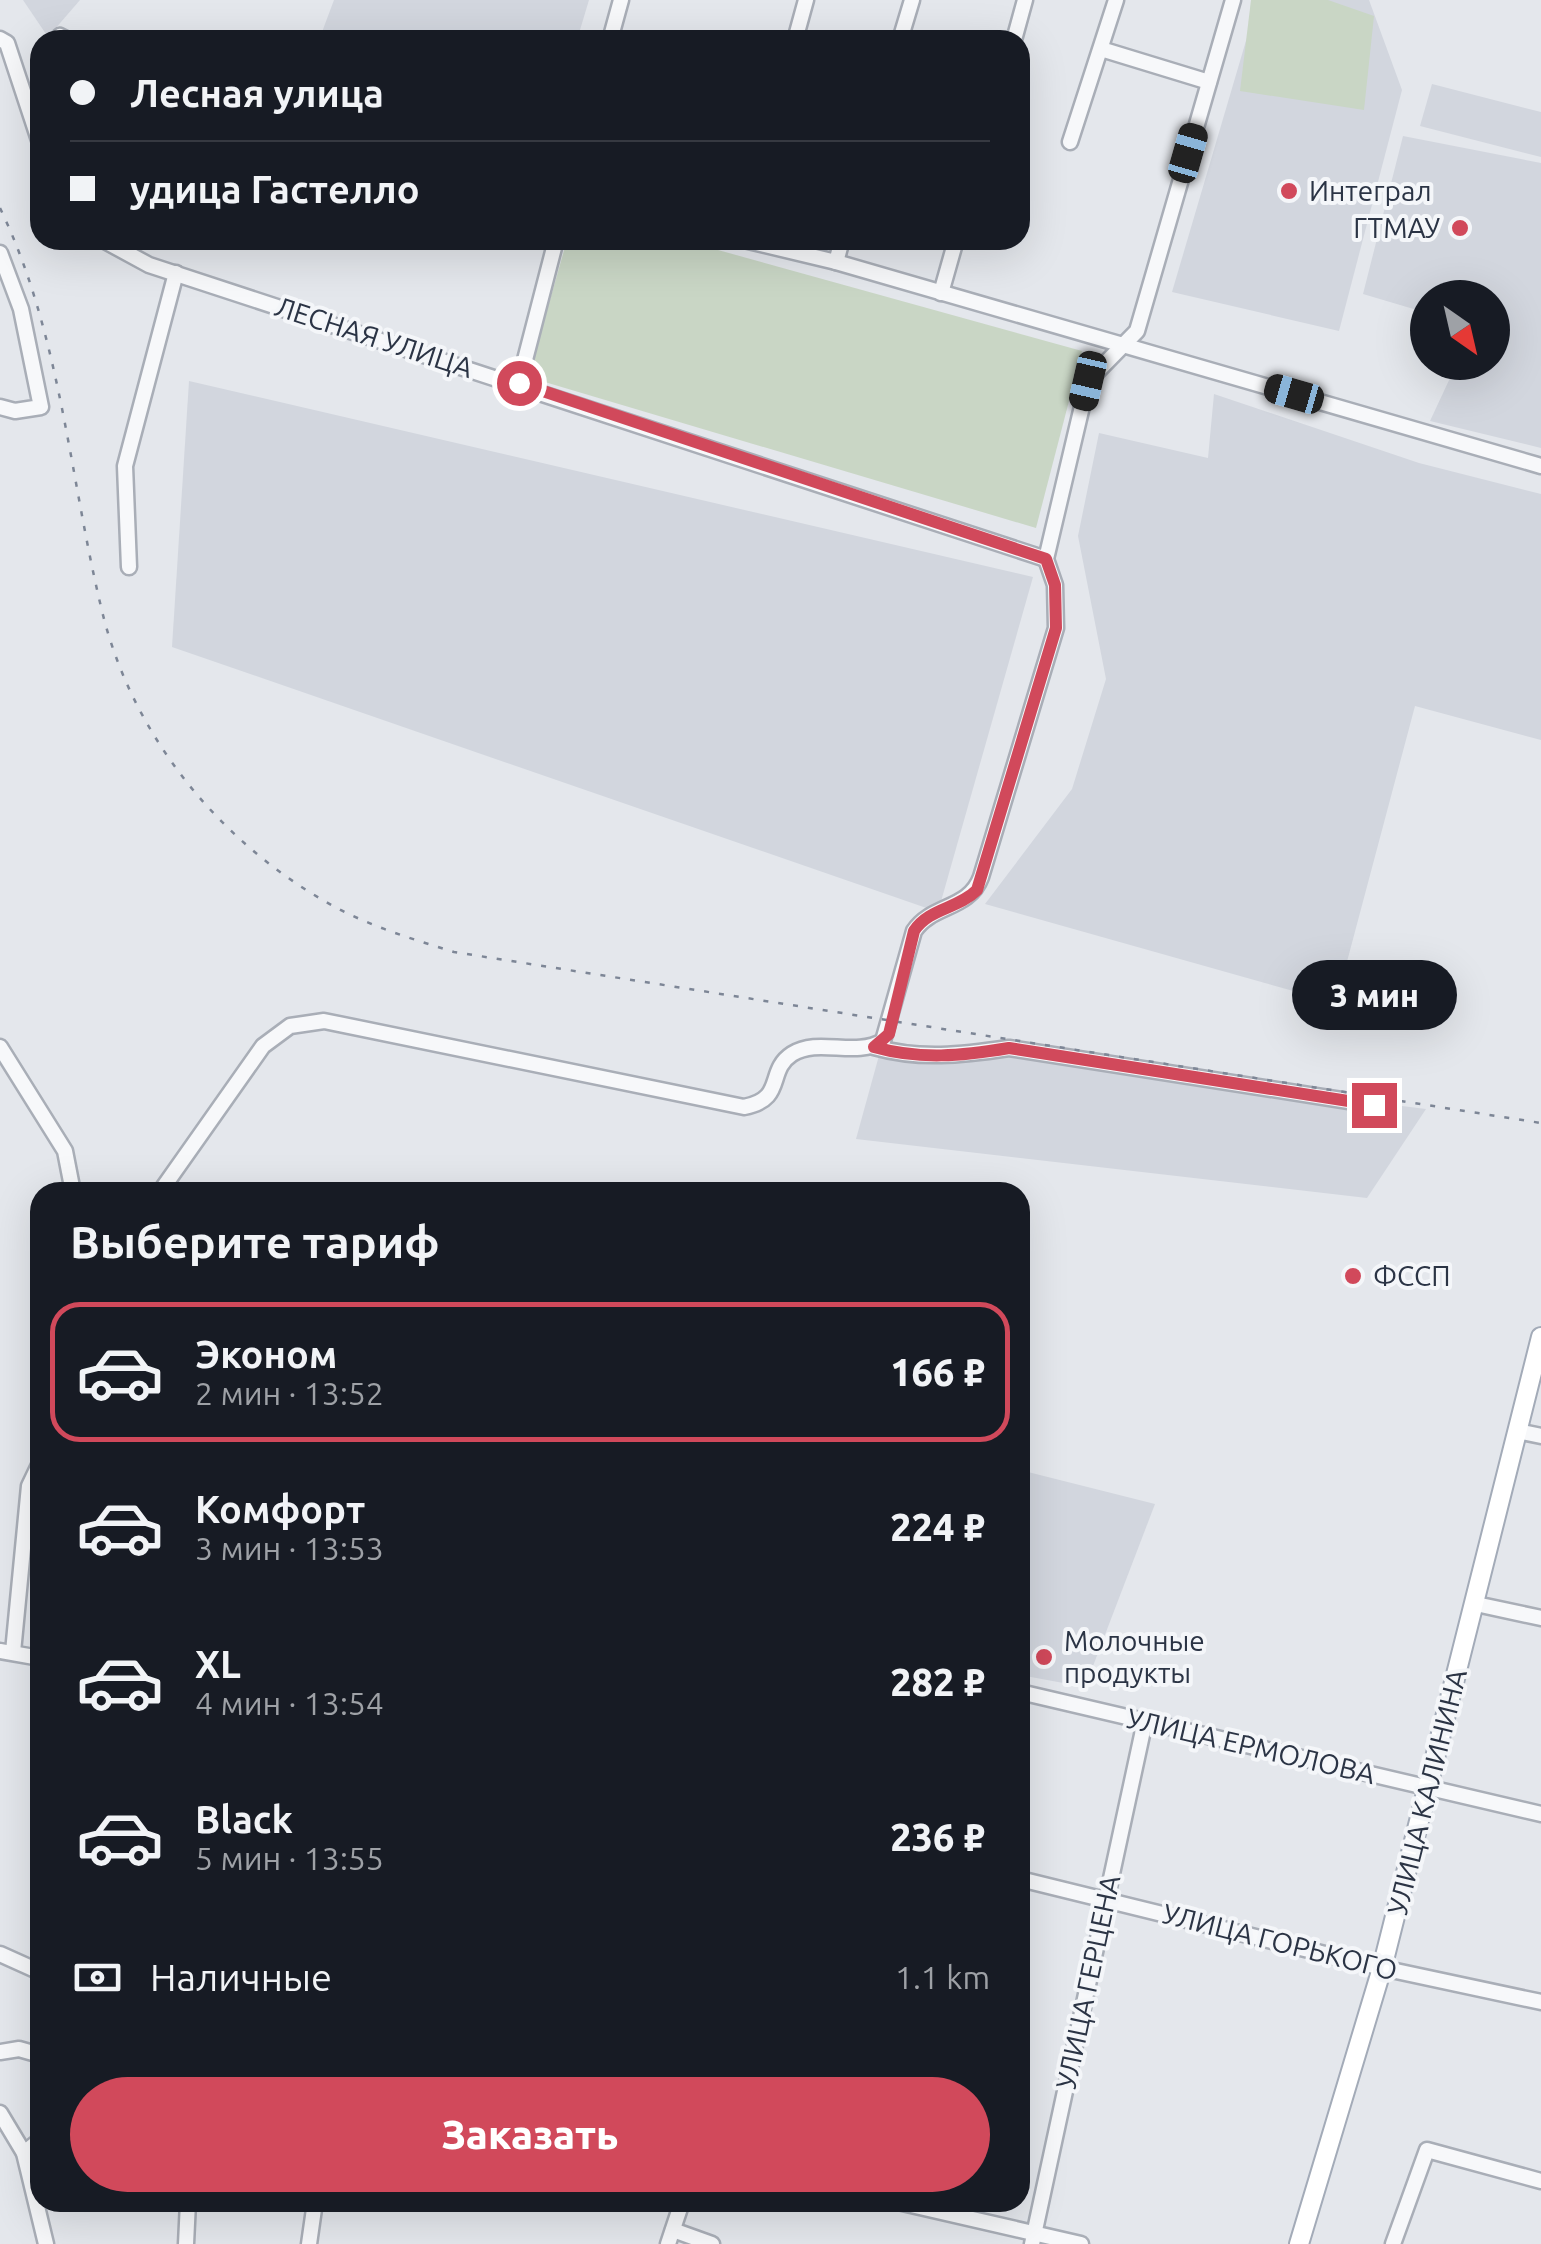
<!DOCTYPE html>
<html lang="ru">
<meta charset="utf-8">
<style>
:root{--surface:#171b24;--page:#20242c;--text:#f1f3f6;--muted:#9ea1a6;--line:#363941;--accent:#d1495b}
body{margin:0;font-family:Ubuntu,sans-serif;background:var(--page);color:var(--text);height:100vh;display:flex;flex-direction:column;font-size:38px;white-space:nowrap}
*{box-sizing:border-box;margin:0}
p{font-size:32px;color:var(--muted)}
.icon{flex:none;width:55px;height:55px;fill:none;stroke:currentColor;stroke-width:2;stroke-linecap:round;stroke-linejoin:round}
.map{position:relative;flex:1;overflow:hidden}
.sheet{position:absolute;left:30px;top:1182px;width:1000px;height:1030px;display:flex;flex-direction:column;background:var(--surface);border-radius:30px;box-shadow:0 10px 40px #0002}
.sheet>*{flex:none}
.hud{position:absolute;left:30px;top:30px;width:1000px;height:220px;border-radius:30px;box-shadow:0 10px 40px #0002;display:grid;align-content:center;height:220px;padding:0 40px;background:var(--surface)}
.needle{width:65px;rotate:146deg}
.buttons{position:absolute;left:1410px;top:280px;display:grid;gap:20px}
.buttons a{display:grid;place-items:center;width:100px;height:100px;border-radius:50%;background:var(--surface);box-shadow:0 10px 40px #0002;font-size:50px}
.end{position:absolute;width:45px;height:45px;margin:-22px;border:12px solid #d1495b;background:#fff;box-shadow:0 0 0 5px #fff}
.from{border-radius:50%}
.bubble{position:absolute;height:70px;border-radius:35px;background:var(--surface);box-shadow:0 10px 40px #0002;font-size:32px;font-weight:800;line-height:70px;text-align:center}
.car{position:absolute;width:30px;height:60px;margin:-30px -15px;border-radius:12px;box-shadow:0 0 8px 2px #0007;background:linear-gradient(#222 24%,#8ab4d8 0 40%,#222 0 76%,#8ab4d8 0 86%,#222 0)}
.hud b{display:flex;align-items:center;gap:35px;height:95px;font-size:38px}
.hud b+b{border-top:2px solid var(--line)}
.hud i{width:25px;height:25px;background:var(--text)}
ul{padding:0;list-style:none}
li{display:flex;align-items:center;gap:30px;height:140px;margin:0 20px 15px;padding:0 20px;border:5px solid transparent;border-radius:30px}
li div{flex:1}
li b{display:block;font-size:38px}
li em{font-style:normal;font-weight:800}
li.selected{border-color:var(--accent)}
li>.icon{width:90px;height:90px;stroke-width:1.5}
h2{padding:0 40px;font-size:45px;line-height:120px}
.pay{display:flex;align-items:center;gap:25px;height:110px;padding:0 40px;font-size:38px}
.pay p{margin-inline-start:auto}
.primary-button{display:flex;gap:20px;margin-top:auto;padding:20px 40px}
.primary-button a{flex:1;height:115px;border-radius:60px;background:var(--accent);color:#fff;font-size:40px;font-weight:800;line-height:115px;text-align:center}
.map>svg:first-child{display:block}
</style>
<div class="map">
<svg width="1541" height="2244" viewBox="0 0 1541 2244">
<rect width="100%" height="100%" fill="#e4e7ec"/>
<g fill="#d2d6de">
<polygon points="23,0 80,0 48,37"/>
<polygon points="334,0 589,0 577,40 319,40"/>
<polygon points="1258,0 1369,0 1402,90 1339,331 1172,292"/>
<polygon points="1432,84 1541,112 1541,157 1420,126"/>
<polygon points="1403,136 1541,163 1541,448 1430,421 1457,363 1492,362 1492,298 1428,298 1427,313 1363,294"/>
<polygon points="189,381 1033,577 938,912 172,647"/>
<polygon points="1214,394 1419,463 1541,494 1541,740 1415,706 1336,1003 985,904 1072,789 1106,679 1078,536 1099,433 1208,458"/>
<polygon points="883,1041 1426,1109 1367,1198 856,1139"/>
<polygon points="1020,1470 1155,1504 1085,1687 1020,1675"/>
</g>
<g fill="#c9d6c5">
<polygon points="1251,0 1328,0 1374,16 1364,110 1240,91"/>
<polygon points="567,240 682,240 1082,351 1036,528 528,377"/>
</g>
<g fill="none" stroke-linecap="round" stroke-linejoin="round">
<g stroke="#a9aeb7" stroke-width="19">
<g id="minor">
<polyline points="0,39 7,43 40,143"/>
<polyline points="56,40 60,36 68,40"/>
<polyline points="610,40 621,0"/>
<polyline points="795,40 806,0"/>
<polyline points="900,40 912,0"/>
<polyline points="1014,40 1025,0"/>
<polyline points="1101,49 1209,82"/>
<polyline points="1070,142 1116,0"/>
<polyline points="103,240 149,265 1046,559"/>
<polyline points="744,240 836,262 1541,466"/>
<polyline points="0,253 21,309 41,407 15,411 0,407"/>
<polyline points="836,262 842,240"/>
<polyline points="941,293 956,240"/>
<polyline points="519,383 556,240"/>
<polyline points="129,567 125,466 176,273"/>
<polyline points="0,1047 65,1151 73,1192"/>
<path d="M874,1047C920,1060 962,1055 1009,1048L1374,1105"/>
<path d="M160,1192L263,1046L290,1026L324,1021L744,1107C786,1099 766,1071 792,1054C819,1037 854,1058 883,1041L914,931C932,904 969,910 981,877L1056,628L1055,585L1046,559L1088,381L1137,331L1233,0"/>
<polyline points="1517,1431 1541,1436"/>
<polyline points="1476,1604 1541,1618"/>
<polyline points="0,1651 40,1658"/>
<polyline points="13,1652 29,1486 40,1463"/>
<polyline points="1020,1692 1541,1814"/>
<polyline points="1020,1879 1382,1968 1541,2002"/>
<polyline points="0,1954 40,1972"/>
<polyline points="0,2052 19,2049 40,2055"/>
<polyline points="0,2113 24,2153 46,2244"/>
<polyline points="24,2153 40,2140"/>
<polyline points="898,2202 1081,2244"/>
<polyline points="673,2230 712,2244"/>
<polyline points="186,2244 188,2202"/>
<polyline points="309,2244 315,2202"/>
<polyline points="668,2244 682,2202"/>
<polyline points="1032,2244 1145,1721"/>
<polyline points="1393,2244 1427,2150 1541,2181"/>
</g>
</g>
<g stroke="#a3abb8" stroke-width="22">
<polyline id="major" points="1299,2244 1382,1968 1541,1337"/>
</g>
<use href="#minor" stroke="#f7f8fa" stroke-width="14"/>
<use href="#major" stroke="#fff" stroke-width="18"/>
<path stroke="#7d8696" stroke-width="2.5" stroke-dasharray="5 10" stroke-linecap="butt" d="M0,208C61,335 69,475 102,611C131,731 214,836 321,899C362,924 409,938 454,952L1541,1123"/>
</g>
<g fill="none" stroke-linecap="round" stroke-linejoin="round">
<path stroke="#d1495b" stroke-width="12" d="M519,383L1046,559L1055,585L1056,628L977,890C958,909 929,908 914,931L889,1034L874,1047C920,1060 962,1056 1009,1048L1374,1105"/>
</g>
<g fill="#d1495b" stroke="#f4f6f9" stroke-width="4">
<circle cx="1289" cy="191" r="10"/>
<circle cx="1460" cy="228" r="10"/>
<circle cx="1353" cy="1276" r="10"/>
<circle cx="1044" cy="1657" r="10"/>
</g>
<g text-anchor="middle" stroke-width="8" stroke-linejoin="round" paint-order="stroke">
<g font-size="28" fill="#2b3445" stroke="#f4f6f9" text-anchor="start">
<text x="1309" y="201">Интеграл</text>
<text x="1440" y="238" text-anchor="end">ГТМАУ</text>
<text x="1373" y="1286">ФССП</text>
<text x="1064" y="1651">Молочные<tspan x="1064" dy="32">продукты</tspan></text>
</g>
<g font-size="28" fill="#2b3445" stroke="#f4f6f9">
<text transform="translate(374 337) rotate(18)" y="10">ЛЕСНАЯ УЛИЦА</text>
<text transform="translate(1251 1746) rotate(13)" y="10">УЛИЦА ЕРМОЛОВА</text>
<text transform="translate(1427 1792) rotate(-76)" y="10">УЛИЦА КАЛИНИНА</text>
<text transform="translate(1280 1942) rotate(14)" y="10">УЛИЦА ГОРЬКОГО</text>
<text transform="translate(1088 1982) rotate(-78)" y="10">УЛИЦА ГЕРЦЕНА</text>
</g>
</g>
</svg>
<div class="buttons">
<a><svg class="needle" viewBox="-14 -14 28 28"><path d="M0-13l5 13h-10z" fill="#e53935"/><path d="M0 13l5-13h-10z" fill="#9ea1a6"/></svg></a>
</div>
<i class="end from" style="left:519px;top:383px"></i>
<i class="end" style="left:1374px;top:1105px"></i>
<div class="bubble" style="left:1292px;top:960px;width:165px">3 мин</div>
<i class="car" style="left:1188px;top:153px;rotate:16deg"></i>
<i class="car" style="left:1088px;top:381px;rotate:193deg"></i>
<i class="car" style="left:1294px;top:394px;rotate:286deg"></i>
<div class="hud">
<b><i class="from"></i>Лесная улица</b>
<b><i></i>удица Гастелло</b>
</div>
<section class="sheet">
<h2>Выберите тариф</h2>
<ul>
<li class="selected"><svg class="icon" aria-label="car" viewBox="0 0 24 24"><path d="M5 17H2v-5l4-1 3-4h7l3 4 3 1v5h-3M9 17h6M6 11h13"/><circle cx="7" cy="17" r="2"/><circle cx="17" cy="17" r="2"/></svg><div><b>Эконом</b><p>2 мин · 13:52</p></div><em>166 ₽</em></li>
<li><svg class="icon" aria-label="car" viewBox="0 0 24 24"><path d="M5 17H2v-5l4-1 3-4h7l3 4 3 1v5h-3M9 17h6M6 11h13"/><circle cx="7" cy="17" r="2"/><circle cx="17" cy="17" r="2"/></svg><div><b>Комфорт</b><p>3 мин · 13:53</p></div><em>224 ₽</em></li>
<li><svg class="icon" aria-label="car" viewBox="0 0 24 24"><path d="M5 17H2v-5l4-1 3-4h7l3 4 3 1v5h-3M9 17h6M6 11h13"/><circle cx="7" cy="17" r="2"/><circle cx="17" cy="17" r="2"/></svg><div><b>XL</b><p>4 мин · 13:54</p></div><em>282 ₽</em></li>
<li><svg class="icon" aria-label="car" viewBox="0 0 24 24"><path d="M5 17H2v-5l4-1 3-4h7l3 4 3 1v5h-3M9 17h6M6 11h13"/><circle cx="7" cy="17" r="2"/><circle cx="17" cy="17" r="2"/></svg><div><b>Black</b><p>5 мин · 13:55</p></div><em>236 ₽</em></li>
</ul>
<div class="pay"><svg class="icon" aria-label="cash" viewBox="0 0 24 24"><path d="M3 7h18v10H3z"/><circle cx="12" cy="12" r="2"/></svg>Наличные<p>1.1 km</p></div>
<div class="primary-button"><a>Заказать</a></div>
</section>
</div>
